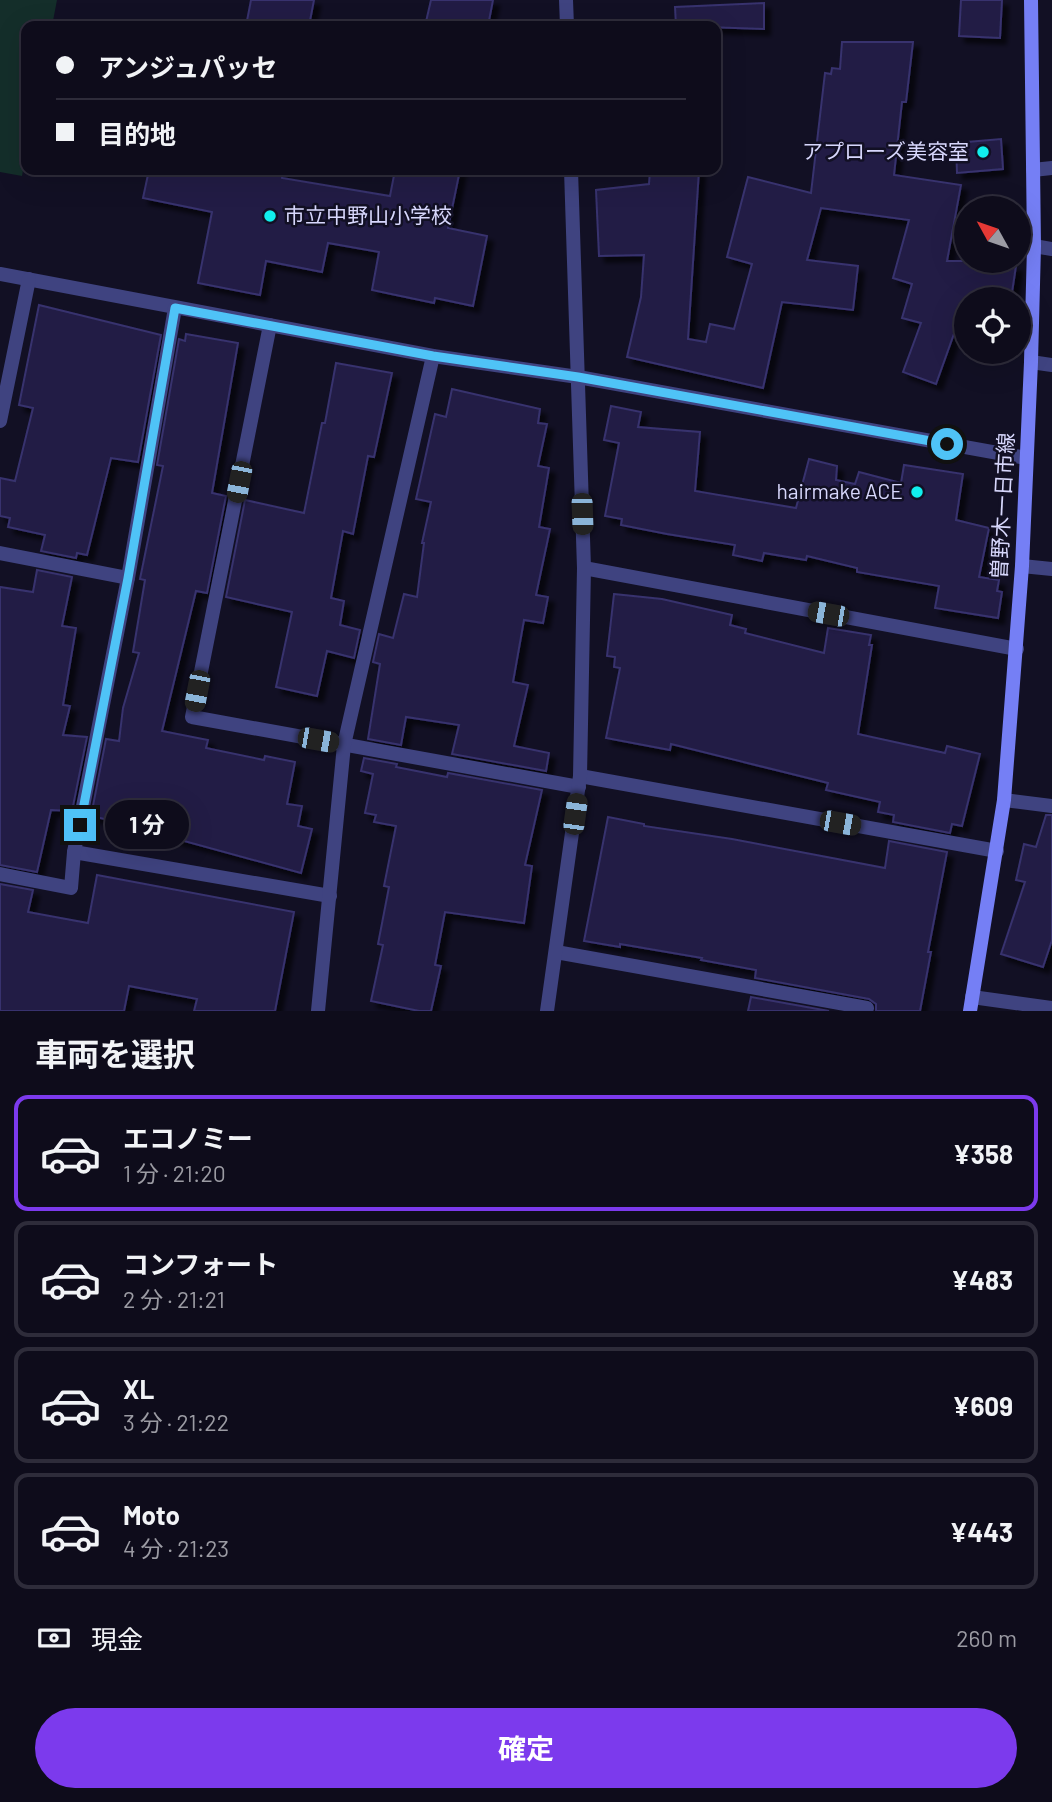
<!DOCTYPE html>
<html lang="ja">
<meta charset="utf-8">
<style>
:root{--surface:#0e0c1b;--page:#1c1a28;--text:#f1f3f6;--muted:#9b9ba3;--line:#2e2c3a;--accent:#7c3aed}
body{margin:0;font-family:Barlow,"Noto Sans JP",sans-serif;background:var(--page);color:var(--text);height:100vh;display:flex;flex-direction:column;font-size:26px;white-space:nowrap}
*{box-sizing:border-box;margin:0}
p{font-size:23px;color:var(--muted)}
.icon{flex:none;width:38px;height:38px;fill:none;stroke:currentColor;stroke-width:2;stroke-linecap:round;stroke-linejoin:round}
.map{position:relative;height:1011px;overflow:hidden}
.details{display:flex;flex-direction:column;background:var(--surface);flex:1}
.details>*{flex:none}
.hud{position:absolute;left:21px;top:21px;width:700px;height:154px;border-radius:14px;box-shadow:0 7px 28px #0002,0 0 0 2px var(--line);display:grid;align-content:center;height:154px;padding:0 35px;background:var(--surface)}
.needle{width:46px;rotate:310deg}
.controls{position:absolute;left:954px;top:196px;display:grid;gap:14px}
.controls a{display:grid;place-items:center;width:77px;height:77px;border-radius:50%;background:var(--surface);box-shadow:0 7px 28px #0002,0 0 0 2px var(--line);font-size:35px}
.end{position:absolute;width:32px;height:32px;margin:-16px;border:9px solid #4fc3f7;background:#111;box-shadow:0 0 0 4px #111}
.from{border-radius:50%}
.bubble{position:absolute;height:49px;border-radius:24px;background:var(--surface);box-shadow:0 7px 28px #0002,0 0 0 2px var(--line);font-size:23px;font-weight:700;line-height:49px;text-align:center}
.car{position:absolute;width:21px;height:42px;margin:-21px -10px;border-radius:9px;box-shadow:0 0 5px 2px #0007;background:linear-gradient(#222 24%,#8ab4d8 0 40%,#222 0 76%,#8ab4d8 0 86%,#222 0)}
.hud b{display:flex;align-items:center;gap:24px;height:66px;font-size:26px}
.hud b+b{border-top:2px solid var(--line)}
.hud i{width:18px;height:18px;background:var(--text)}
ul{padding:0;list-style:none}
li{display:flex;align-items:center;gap:21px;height:116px;margin:0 14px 10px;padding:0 21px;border:4px solid var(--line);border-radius:14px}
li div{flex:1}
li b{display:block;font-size:26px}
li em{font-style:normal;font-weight:700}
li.selected{border-color:var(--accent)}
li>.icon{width:63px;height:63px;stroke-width:1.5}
h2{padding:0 35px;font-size:32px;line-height:84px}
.pay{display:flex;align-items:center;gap:18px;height:77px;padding:0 35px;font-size:26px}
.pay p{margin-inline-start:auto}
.cta{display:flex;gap:14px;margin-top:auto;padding:14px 35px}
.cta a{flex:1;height:80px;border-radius:42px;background:var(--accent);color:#fff;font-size:28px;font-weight:700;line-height:80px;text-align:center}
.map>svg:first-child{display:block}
</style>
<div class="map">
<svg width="1052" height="1011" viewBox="0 0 1052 1011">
<defs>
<filter id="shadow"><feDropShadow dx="6" dy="6" stdDeviation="2" flood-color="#0009"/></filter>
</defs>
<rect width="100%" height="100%" fill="#121024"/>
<polygon fill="#142e2a" points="0,0 57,0 52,26 26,26 26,154 22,176 0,172"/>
<g fill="#221e44" stroke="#37326e" stroke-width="2" filter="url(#shadow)">
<polygon points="251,0 314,0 309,26 246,26"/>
<polygon points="431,0 493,0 488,26 425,26"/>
<polygon points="961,0 1002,0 1000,38 959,36"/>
<polygon points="764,3 764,29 676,26 675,7"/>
<polygon points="842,42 913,42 906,102 902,102 894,175 961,185 947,261 977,261 1016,266 1011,299 966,299 966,333 955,331 936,384 903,372 921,323 902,318 912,284 893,278 909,220 821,208 807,260 858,266 853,310 782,302 763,388 627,357 641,297 644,255 599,256 596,190 649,184 650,170 699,170 688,339 706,342 710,324 734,329 752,264 727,257 748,177 811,193 825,73 831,74 832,68 840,69"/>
<polygon points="1001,139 1003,169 957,173 956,143"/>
<polygon points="149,170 283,170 282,178 390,196 395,170 460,170 448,228 487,236 473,306 435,298 434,303 372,290 379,252 328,243 322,272 266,261 260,295 198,283 212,212 143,198"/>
<polygon points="39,305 161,335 138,462 111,458 87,555 77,553 76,558 41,551 45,535 8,527 10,518 0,516 0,478 15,481 33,408 19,405"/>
<polygon points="186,334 238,343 212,493 226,496 207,593 196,591 162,731 208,740 206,748 264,760 265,756 295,762 287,804 302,806 298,826 312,829 301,873 155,833 155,830 91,816 106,739 119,741 123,708 139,653 133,652 145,580 140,579 163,466 157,465 179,339 185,341"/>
<polygon points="336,363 392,373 374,457 368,456 353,534 343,531 331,598 344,601 340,625 360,630 354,658 327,651 317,696 276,687 292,612 226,597 245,500 304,513 322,423 325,423"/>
<polygon points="452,389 540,409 538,423 547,424 538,466 549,468 539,527 550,529 536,595 548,597 543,623 524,620 513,682 528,685 514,746 549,753 546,771 452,754 459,725 406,717 401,745 368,739 380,664 373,662 379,634 393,638 404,594 417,597 424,543 422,543 431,502 416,499 435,414 446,417"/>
<polygon points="611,406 641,412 638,427 700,432 695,491 796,508 809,459 837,466 836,480 855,484 859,472 901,483 904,465 963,474 956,520 989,528 979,577 999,580 997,591 1002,592 998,618 935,608 939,586 857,572 857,568 807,556 806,560 764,553 762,561 733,555 735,545 667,534 621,525 622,519 605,516 619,443 604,440"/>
<polygon points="37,570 72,577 62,626 76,628 63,705 70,706 63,735 87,737 72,811 51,810 37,872 0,865 0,587 33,592"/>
<polygon points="614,594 662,599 732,615 730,625 746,629 745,633 824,653 828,628 871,635 869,645 872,645 858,734 945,753 947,746 980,754 962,826 952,824 950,833 893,822 894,815 878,812 880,802 826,790 828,783 671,744 670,750 606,738 620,668 614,667 615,657 607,656"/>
<polygon points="364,758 397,764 396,767 447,777 448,773 542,790 525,865 532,866 524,923 445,912 435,965 441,966 431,1011 419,1011 371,1001 383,945 378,944 389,887 384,886 396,826 374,822 376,815 365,813 373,774 361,771"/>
<polygon points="1046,815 1052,815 1052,940 1043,967 1001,954 1025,882 1016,880 1024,844 1036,847"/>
<polygon points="608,817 644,824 644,826 732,839 885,868 889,841 947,852 928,952 931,952 920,1011 876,1011 876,1004 869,999 755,978 756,970 701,960 702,958 620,944 620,947 584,941"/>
<polygon points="97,875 294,912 275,1011 194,1011 197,999 129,986 124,1011 0,1011 0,884 33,890 28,912 88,923"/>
<polygon points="751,997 829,1011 748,1011"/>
</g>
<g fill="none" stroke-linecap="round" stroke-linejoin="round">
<g stroke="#3f4380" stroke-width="14">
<polyline points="566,0 567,26"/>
<polyline points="1033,170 1052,168"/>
<polyline points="1034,246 1052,249"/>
<polyline points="0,274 433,356 578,377 1026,458"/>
<polyline points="270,325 192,717 579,787"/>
<polyline points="1031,362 1052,365"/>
<polyline points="0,421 29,279"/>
<polyline points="0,553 128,578"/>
<polyline points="1022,566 1052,569"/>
<polyline points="584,568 1017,649"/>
<polyline points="580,776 997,851"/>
<polyline points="1004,800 1052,806"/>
<polyline points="74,852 330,896"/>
<polyline points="0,874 71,888 74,852 128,578 175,308"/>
<polyline points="556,952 867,1008"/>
<polyline points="972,997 1052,1008"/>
<polyline points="318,1011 344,745 433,356"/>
<polyline points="547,1011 580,776 584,568 571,170"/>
</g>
<polyline stroke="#757ff5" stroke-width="14" points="970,1011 1004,800 1022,566 1031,362 1034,246 1031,0"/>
</g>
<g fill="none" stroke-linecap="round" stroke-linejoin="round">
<polyline stroke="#4fc3f7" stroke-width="9" points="80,825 128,578 175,308 433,356 578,377 947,444"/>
</g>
<g fill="#11eeed" stroke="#121024" stroke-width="2.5">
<circle cx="983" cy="152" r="7"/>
<circle cx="270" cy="216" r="7"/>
<circle cx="917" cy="492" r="7"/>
</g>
<g text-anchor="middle" stroke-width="5" stroke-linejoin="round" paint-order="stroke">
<g font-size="21" fill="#d7d7fc" stroke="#121024" text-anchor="end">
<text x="969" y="159">アプローズ美容室</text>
<text x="284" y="223" text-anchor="start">市立中野山小学校</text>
<text x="903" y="499">hairmake ACE</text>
</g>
<g font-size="21" fill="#d7d7fc" stroke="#121024">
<text transform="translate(1003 506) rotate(-87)" y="7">曽野木一日市線</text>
</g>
</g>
</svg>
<div class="controls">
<a><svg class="needle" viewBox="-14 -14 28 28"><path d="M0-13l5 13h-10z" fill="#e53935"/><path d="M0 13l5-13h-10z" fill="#9b9ba3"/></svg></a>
<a><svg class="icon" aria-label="locate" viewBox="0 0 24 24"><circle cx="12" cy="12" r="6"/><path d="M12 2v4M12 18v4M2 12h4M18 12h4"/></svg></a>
</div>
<i class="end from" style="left:947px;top:444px"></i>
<i class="end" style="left:80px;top:825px"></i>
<div class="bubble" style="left:105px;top:800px;width:84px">1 分</div>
<i class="car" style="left:239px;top:482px;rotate:191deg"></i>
<i class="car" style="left:582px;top:514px;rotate:178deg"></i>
<i class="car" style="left:828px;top:614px;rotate:280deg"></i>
<i class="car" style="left:197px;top:691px;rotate:191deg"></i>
<i class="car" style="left:318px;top:740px;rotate:100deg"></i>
<i class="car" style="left:575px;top:814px;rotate:8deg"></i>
<i class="car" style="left:840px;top:823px;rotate:100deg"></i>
<div class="hud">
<b><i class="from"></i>アンジュパッセ</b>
<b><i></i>目的地</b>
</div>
</div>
<section class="details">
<h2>車両を選択</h2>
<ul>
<li class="selected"><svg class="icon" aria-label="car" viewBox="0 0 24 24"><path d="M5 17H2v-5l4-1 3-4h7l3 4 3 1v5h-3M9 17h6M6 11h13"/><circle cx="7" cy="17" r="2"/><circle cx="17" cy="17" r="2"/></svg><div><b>エコノミー</b><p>1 分 · 21:20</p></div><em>¥358</em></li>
<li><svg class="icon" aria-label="car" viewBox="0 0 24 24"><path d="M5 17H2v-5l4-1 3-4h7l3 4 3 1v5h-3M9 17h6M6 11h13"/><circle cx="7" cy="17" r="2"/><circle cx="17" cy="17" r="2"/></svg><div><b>コンフォート</b><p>2 分 · 21:21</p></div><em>¥483</em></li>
<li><svg class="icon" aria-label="car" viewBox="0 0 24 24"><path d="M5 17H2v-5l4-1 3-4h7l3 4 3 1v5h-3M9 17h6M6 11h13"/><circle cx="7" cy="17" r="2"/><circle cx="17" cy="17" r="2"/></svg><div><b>XL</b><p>3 分 · 21:22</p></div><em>¥609</em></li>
<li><svg class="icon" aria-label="car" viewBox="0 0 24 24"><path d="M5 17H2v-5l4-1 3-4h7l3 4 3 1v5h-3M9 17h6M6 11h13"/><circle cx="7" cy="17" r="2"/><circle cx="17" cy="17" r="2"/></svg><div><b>Moto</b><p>4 分 · 21:23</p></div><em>¥443</em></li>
</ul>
<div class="pay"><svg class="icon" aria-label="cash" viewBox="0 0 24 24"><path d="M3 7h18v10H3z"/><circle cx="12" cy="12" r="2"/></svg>現金<p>260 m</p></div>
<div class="cta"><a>確定</a></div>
</section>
